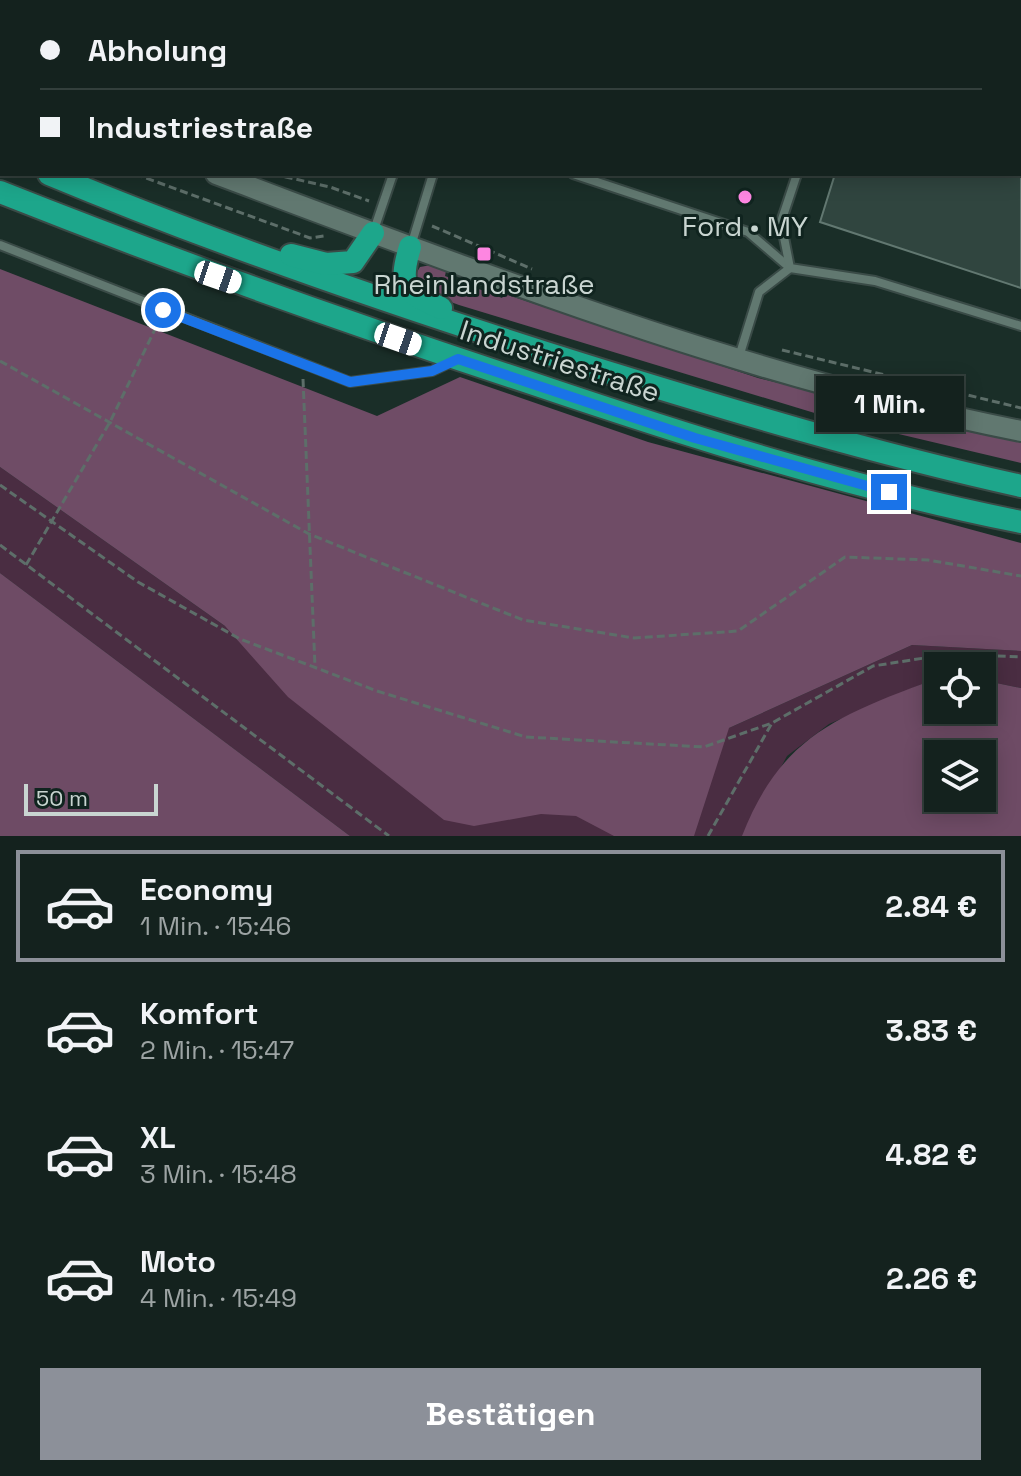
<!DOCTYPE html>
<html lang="de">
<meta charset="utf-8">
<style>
:root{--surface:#14221e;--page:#212f2b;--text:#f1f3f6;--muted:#9da4a4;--line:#333f3c;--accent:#8c9099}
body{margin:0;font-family:"Space Grotesk",sans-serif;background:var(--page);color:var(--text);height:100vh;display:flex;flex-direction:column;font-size:30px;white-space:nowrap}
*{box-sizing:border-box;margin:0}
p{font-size:26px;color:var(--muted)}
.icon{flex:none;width:44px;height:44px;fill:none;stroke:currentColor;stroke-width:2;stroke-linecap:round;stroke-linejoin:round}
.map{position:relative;height:836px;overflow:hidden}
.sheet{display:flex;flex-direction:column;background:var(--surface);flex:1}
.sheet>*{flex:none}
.hud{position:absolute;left:0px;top:0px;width:1022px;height:176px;box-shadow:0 4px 20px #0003,0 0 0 2px var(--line);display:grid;align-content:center;height:176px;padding:0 40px;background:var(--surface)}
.tools{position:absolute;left:924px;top:652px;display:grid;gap:16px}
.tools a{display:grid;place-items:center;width:72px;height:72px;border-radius:0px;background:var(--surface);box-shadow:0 4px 20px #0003,0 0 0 2px var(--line);font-size:40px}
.scale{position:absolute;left:24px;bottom:20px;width:134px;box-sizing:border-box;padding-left:8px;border:4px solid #c9d5d1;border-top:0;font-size:22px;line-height:28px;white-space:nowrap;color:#c9d5d1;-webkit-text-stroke:6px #10241f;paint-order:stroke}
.end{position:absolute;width:36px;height:36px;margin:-18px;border:10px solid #1a73e8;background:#fff;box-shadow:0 0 0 4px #fff}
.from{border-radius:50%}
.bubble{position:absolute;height:56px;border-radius:0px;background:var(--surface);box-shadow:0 4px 20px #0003,0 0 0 2px var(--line);font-size:26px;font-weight:600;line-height:56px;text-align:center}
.car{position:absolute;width:24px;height:48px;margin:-24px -12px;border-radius:10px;box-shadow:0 0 6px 2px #0007;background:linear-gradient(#fff 24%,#345 0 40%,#fff 0 76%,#345 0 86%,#fff 0)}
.hud b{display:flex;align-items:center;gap:28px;height:76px;font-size:30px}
.hud b+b{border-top:2px solid var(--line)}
.hud i{width:20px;height:20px;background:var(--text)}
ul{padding:14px 0 0;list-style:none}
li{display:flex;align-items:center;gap:24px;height:112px;margin:0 16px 12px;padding:0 24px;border:4px solid transparent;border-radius:0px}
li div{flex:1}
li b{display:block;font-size:30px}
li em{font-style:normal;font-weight:600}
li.current{border-color:var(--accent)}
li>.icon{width:72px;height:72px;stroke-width:1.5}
.cta{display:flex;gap:16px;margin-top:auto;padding:16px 40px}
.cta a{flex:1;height:92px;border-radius:0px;background:var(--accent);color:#fff;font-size:32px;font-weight:600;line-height:92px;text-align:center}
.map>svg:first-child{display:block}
</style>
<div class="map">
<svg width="1021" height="836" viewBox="0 0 1021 836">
<rect width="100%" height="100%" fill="#1a2e28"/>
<polygon fill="#4a2d42" points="0,467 225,626 729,728 912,645 1021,651 1021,688 982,680 982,666 938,666 938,683 922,684 829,724 787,756 744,836 350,836 0,573"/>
<g fill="#6f4c66">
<polygon points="431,265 446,271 445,276 502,298 505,294 758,378 1021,441 1021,463 831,418 459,305 429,294 414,277 420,267"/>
<polygon points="0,269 377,416 460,377 648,442 1021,543 1021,651 912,645 729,728 694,836 614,836 576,816 541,814 474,826 444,820 288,697 225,626 0,467"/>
</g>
<g fill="#6e4b65" fill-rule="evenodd">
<polygon points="0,573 350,836 0,836"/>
<path d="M982,680L1021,688V836H742C779,741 832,718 922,684L938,683V710H982ZM938,754H982V798H938Z"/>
</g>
<g fill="#30453f" stroke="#627871" stroke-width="2">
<polygon points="680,0 786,0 793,2 680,2"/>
<polygon points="891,0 1021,0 1021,288 820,222 835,174 1020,174 1020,2"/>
</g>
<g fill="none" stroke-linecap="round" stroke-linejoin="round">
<g stroke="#3a4b47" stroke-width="12">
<g id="service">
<polyline points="350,0 351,2"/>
<polyline points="39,2 39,0"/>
<polyline points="573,174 748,232 790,268 759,292 738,360"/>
<polyline points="797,174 781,222 790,268 875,281 1021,326"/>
<polyline points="374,230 393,174"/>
<polyline points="0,245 350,382 432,371 451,362"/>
<polyline points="411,246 433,174"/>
</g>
</g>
<g stroke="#3a4b47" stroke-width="24">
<g id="tertiary">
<polyline points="0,89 2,90"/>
<path d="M216,174C481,273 743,376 1021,431"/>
</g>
</g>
<g stroke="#3a4b47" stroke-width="26">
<g id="trunk">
<polyline points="0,154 2,155"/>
<path d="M49,174C224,247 403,308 584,365C729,410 873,453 1021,486"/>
<path d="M0,192C176,262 354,325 534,384C694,438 855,489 1021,522"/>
<path d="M410,247C398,287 405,292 441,308"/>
<polyline points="291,255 326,264 353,262 373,233"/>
</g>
</g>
<g stroke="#5d6e69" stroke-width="3" stroke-dasharray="8 4" stroke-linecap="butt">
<polyline points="0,121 2,121"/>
<polyline points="135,174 310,238 324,236"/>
<polyline points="273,174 330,187 369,201"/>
<polyline points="432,226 532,269"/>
<polyline points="782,350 1021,408"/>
<polyline points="0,361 309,534 523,620 634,638 738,631 845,557 928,560 1021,576"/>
<polyline points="303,379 315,667"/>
<polyline points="0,485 138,582 240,639 377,691 526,737 704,747 772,723 873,666 950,654 1021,657"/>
<polyline points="0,545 389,836"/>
<polyline points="26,565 110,422 159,321"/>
<polyline points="708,836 772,723"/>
</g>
<use href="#service" stroke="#617870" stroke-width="8"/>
<use href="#tertiary" stroke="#617870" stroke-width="20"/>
<use href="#trunk" stroke="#1da68b" stroke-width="22"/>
</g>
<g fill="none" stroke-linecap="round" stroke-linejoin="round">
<polyline stroke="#1a73e8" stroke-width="10" points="163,310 350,382 432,371 458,359 695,438 889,492"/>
</g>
<g fill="#fd86e1" stroke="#10241f" stroke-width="3">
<circle cx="745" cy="197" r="8"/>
<rect x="476" y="246" width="16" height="16" rx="4"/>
</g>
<g text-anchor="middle" stroke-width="6" stroke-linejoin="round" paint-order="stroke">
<g font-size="28" fill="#c9d5d1" stroke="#10241f">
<text x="745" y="236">Ford • MY</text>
<text x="484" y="294">Rheinlandstraße</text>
</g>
<g font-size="28" fill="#c9d5d1" stroke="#10241f">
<text transform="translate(560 361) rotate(18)" y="10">Industriestraße</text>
</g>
</g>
</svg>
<div class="tools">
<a><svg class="icon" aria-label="locate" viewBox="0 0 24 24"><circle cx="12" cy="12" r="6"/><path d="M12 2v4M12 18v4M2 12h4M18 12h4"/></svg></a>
<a><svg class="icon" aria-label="layers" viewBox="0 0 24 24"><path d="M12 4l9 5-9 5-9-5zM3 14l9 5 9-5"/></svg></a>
</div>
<div class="scale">50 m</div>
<i class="end from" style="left:163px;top:310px"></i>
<i class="end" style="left:889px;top:492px"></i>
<div class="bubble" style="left:816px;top:376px;width:148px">1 Min.</div>
<i class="car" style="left:218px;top:277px;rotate:109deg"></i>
<i class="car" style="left:398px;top:339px;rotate:109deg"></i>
<div class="hud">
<b><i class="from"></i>Abholung</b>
<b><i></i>Industriestraße</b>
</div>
</div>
<section class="sheet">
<ul>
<li class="current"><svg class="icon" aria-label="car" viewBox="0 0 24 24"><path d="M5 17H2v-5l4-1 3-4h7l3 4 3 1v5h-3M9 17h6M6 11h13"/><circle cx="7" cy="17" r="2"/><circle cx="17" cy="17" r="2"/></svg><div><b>Economy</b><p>1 Min. · 15:46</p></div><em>2.84 €</em></li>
<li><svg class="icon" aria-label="car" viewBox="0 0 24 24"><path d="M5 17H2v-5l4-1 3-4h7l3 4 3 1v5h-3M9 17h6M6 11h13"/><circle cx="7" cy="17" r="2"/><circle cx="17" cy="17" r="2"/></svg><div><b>Komfort</b><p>2 Min. · 15:47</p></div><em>3.83 €</em></li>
<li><svg class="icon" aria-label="car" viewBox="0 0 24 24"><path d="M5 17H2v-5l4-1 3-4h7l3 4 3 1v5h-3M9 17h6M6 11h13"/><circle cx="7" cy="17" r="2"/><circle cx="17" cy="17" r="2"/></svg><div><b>XL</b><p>3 Min. · 15:48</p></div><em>4.82 €</em></li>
<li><svg class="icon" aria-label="car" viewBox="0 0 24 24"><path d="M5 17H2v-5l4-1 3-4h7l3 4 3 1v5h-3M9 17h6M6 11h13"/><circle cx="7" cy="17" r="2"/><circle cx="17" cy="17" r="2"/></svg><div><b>Moto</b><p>4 Min. · 15:49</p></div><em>2.26 €</em></li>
</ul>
<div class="cta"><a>Bestätigen</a></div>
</section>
